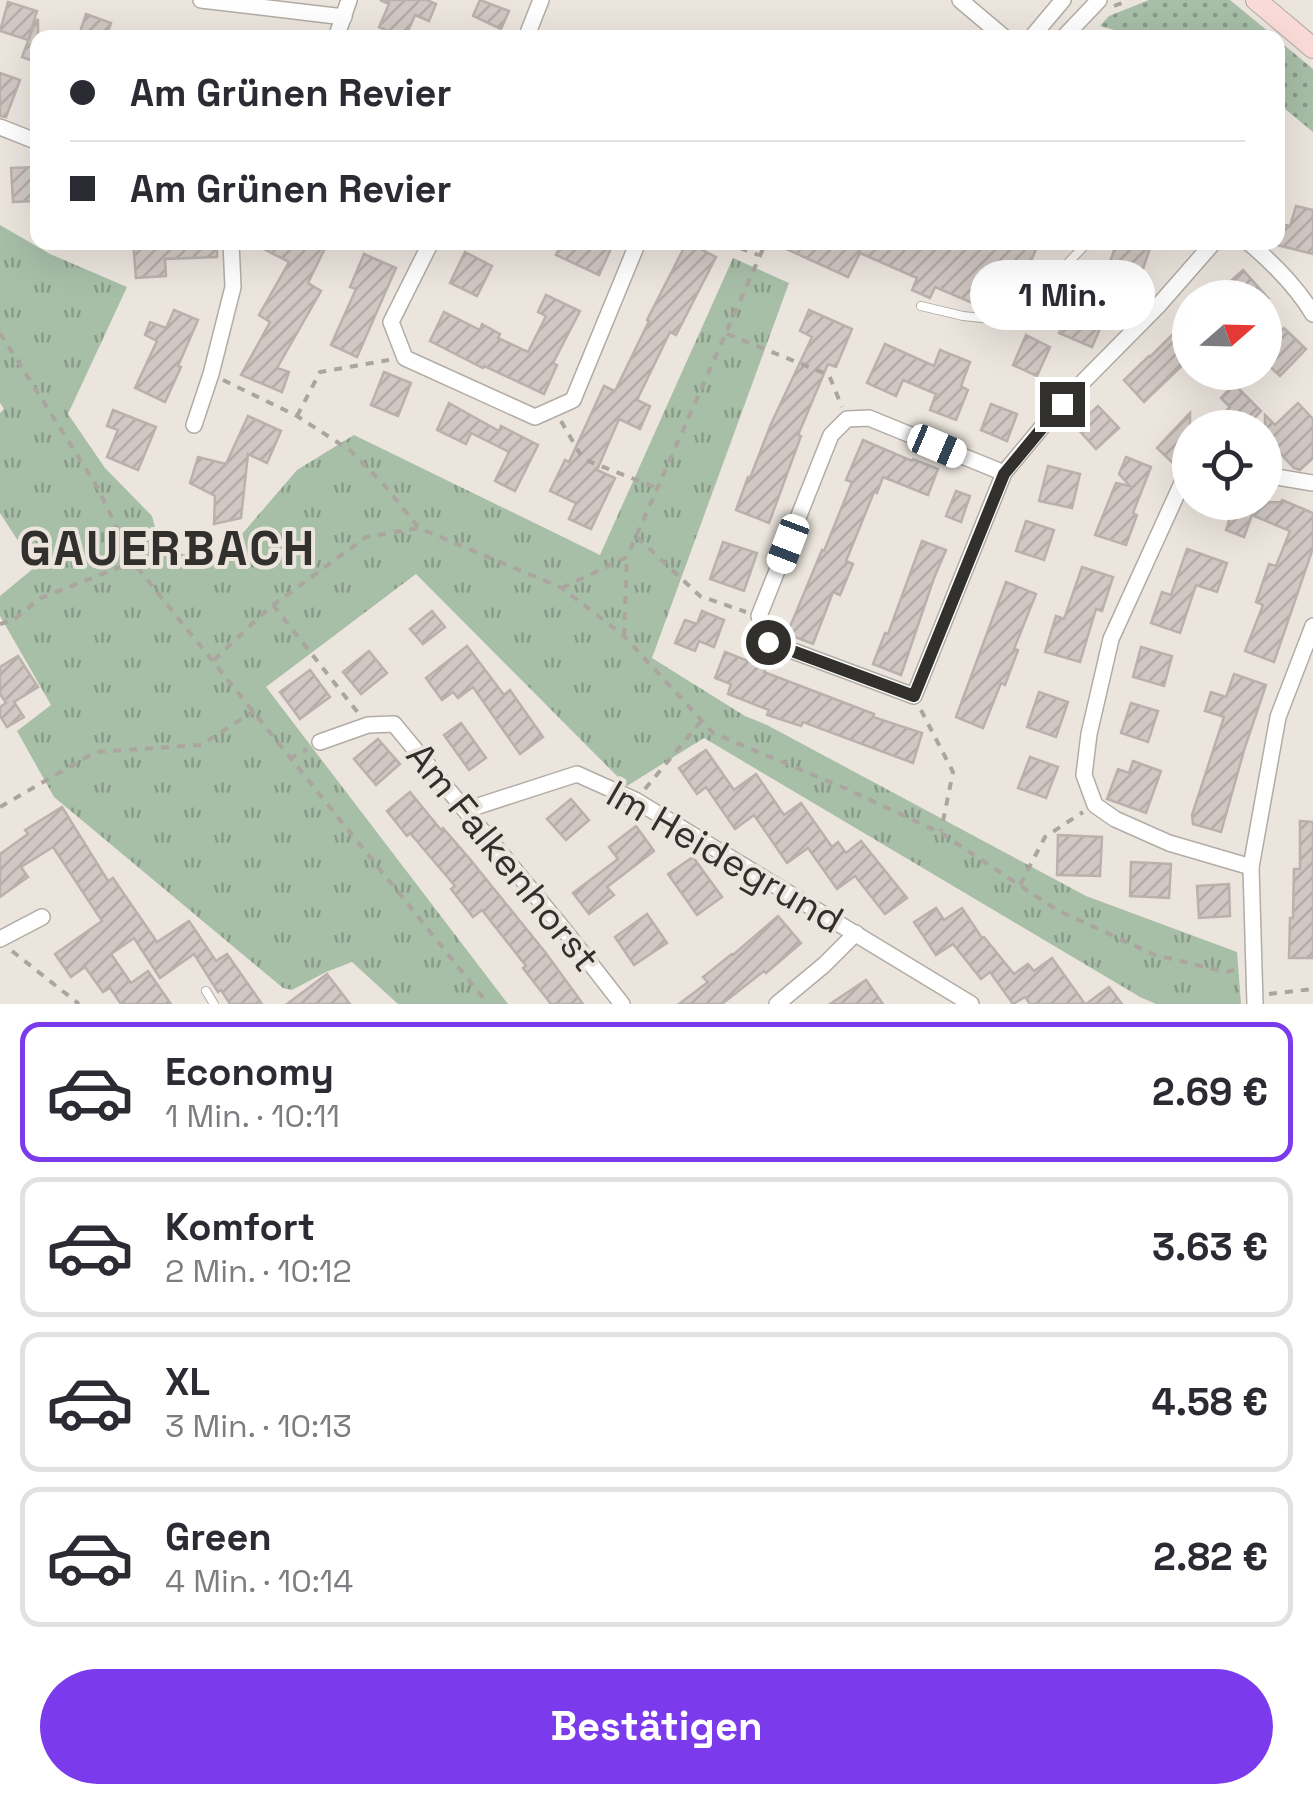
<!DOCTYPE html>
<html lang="de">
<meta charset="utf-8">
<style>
:root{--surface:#fff;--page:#f7f7f7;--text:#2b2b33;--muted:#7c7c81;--line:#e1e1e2;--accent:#7c3aed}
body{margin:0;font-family:"Space Grotesk",sans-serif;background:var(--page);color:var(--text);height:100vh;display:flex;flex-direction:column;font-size:38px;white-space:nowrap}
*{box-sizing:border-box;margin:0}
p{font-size:32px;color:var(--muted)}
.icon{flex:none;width:55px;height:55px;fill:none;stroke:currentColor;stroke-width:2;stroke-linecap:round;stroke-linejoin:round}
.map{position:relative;height:1004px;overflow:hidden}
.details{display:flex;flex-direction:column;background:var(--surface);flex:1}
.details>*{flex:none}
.top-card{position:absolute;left:30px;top:30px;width:1255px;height:220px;border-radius:20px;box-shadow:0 10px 40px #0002;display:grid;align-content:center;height:220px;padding:0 40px;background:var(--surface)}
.needle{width:65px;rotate:70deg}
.fabs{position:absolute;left:1172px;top:280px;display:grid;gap:20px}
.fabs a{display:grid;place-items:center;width:110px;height:110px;border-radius:50%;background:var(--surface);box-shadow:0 10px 40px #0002;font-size:50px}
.end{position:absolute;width:45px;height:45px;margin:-22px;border:12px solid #32302d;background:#fff;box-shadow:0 0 0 5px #fff}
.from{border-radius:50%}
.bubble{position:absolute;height:70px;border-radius:35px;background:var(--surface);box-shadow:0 10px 40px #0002;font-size:32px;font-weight:800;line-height:70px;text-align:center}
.car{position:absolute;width:30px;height:60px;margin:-30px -15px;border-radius:12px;box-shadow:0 0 8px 2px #0007;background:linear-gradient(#fff 24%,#345 0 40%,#fff 0 76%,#345 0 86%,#fff 0)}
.top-card b{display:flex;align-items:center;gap:35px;height:95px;font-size:38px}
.top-card b+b{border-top:2px solid var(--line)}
.top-card i{width:25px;height:25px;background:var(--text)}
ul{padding:18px 0 0;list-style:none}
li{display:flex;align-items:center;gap:30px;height:140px;margin:0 20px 15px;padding:0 20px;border:5px solid var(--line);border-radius:20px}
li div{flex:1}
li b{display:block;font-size:38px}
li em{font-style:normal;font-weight:800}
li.on{border-color:var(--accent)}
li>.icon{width:90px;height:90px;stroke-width:1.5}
.cta{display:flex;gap:20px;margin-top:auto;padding:20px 40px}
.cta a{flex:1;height:115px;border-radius:60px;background:var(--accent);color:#fff;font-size:40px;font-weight:800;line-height:115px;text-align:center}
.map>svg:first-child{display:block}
</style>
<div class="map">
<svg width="1313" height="1004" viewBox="0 0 1313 1004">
<defs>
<pattern id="grass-dots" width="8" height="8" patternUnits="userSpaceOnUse" patternTransform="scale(2.5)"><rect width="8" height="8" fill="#a7bea7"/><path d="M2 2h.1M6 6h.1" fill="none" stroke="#899b88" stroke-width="1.8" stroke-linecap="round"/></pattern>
<pattern id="park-tufts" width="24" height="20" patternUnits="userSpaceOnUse" patternTransform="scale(2.5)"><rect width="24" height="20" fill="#a7bea7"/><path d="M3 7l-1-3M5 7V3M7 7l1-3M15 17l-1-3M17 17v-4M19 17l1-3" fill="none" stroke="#899b88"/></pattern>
<pattern id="building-hatch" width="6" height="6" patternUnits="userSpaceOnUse" patternTransform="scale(2.5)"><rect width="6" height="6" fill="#d1c8c3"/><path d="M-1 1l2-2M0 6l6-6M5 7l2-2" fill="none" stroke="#b4aca8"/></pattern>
</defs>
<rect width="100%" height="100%" fill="#ece5de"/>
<g fill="url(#grass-dots)">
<polygon points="1149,0 1230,0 1275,37 1140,37 1100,26 1109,16"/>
<polygon points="1278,40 1313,69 1313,132 1278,103"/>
</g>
<polygon fill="url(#park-tufts)" points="0,225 50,254 127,287 68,414 105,468 152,516 161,549 218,562 297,470 354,435 600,555 733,258 789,283 652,658 745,716 767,725 1086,896 1237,952 1241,1004 1156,1004 1140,997 704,738 627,786 416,574 266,687 508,1004 398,1004 352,962 326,972 292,990 283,988 54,797 17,731 51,705 0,616 0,596 35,567 0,513 0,413 4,409 0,403"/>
<g fill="url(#building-hatch)" stroke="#bab1ad" stroke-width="2.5">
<polygon points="380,0 427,0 436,4 429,21 415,15 405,38 403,38 379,27 389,4"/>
<polygon points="480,0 509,11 501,29 473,16"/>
<polygon points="8,2 37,11 28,40 0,31"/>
<polygon points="86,14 111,23 106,38 78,38"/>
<polygon points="36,20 38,20 38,63 22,57"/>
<polygon points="0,73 20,80 6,117 0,116"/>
<polygon points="38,167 38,201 13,202 11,168"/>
<polygon points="1296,206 1313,210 1313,254 1277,245 1282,224 1290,226"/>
<polygon points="133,242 217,242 217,257 165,259 166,276 136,278"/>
<polygon points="250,242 328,242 308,283 321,291 277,368 289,372 282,392 241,375 270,322 259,315 289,262"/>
<polygon points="562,242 614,242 599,275 556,255"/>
<polygon points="687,242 716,257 676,335 670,332 637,400 650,406 640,429 619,419 597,470 615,478 591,529 569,519 576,503 550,491 565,460 569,462 604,386 615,391 649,321 647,320"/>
<polygon points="771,242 1039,242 1021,285 1009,280 996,311 991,311 935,287 930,298 912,290 917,278 860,253 848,277"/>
<polygon points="1117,242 1152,242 1136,290 1104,279"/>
<polygon points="465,252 492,266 477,296 450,283"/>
<polygon points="364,254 396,268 357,357 331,345 356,289 350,287"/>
<polygon points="1243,270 1268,298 1212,298"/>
<polygon points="546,295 580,311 553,363 557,365 544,394 484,366 483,368 430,341 444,312 480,330 482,324 500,334 498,338 528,352 546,316 538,312"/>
<polygon points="1073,300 1106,315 1092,347 1059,333"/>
<polygon points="174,310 198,320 178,366 181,367 165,402 135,388 157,341 145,335 150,322 166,328"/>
<polygon points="809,310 852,329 836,367 828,364 798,435 801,436 769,523 736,510 748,477 750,478 771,424 812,337 800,331"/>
<polygon points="1190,317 1190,358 1144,402 1124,380 1149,356 1150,357"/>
<polygon points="1284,328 1306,349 1280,376 1265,362 1265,347"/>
<polygon points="1026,335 1050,347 1037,376 1013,365"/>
<polygon points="885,344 934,366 940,350 970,362 961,386 968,390 956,420 930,410 936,394 903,380 896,396 867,383"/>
<polygon points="384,372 411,383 398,416 371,405"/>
<polygon points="1234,384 1261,411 1245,428 1209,428 1230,407 1221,398"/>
<polygon points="449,403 499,431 501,426 538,445 515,491 495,481 509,452 471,433 466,444 437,430"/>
<polygon points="1298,403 1313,419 1313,458 1300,470 1294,468 1265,437 1265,415 1275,425"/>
<polygon points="991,404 1017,414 1007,441 981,430"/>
<polygon points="1098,406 1119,428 1096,449 1076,427"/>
<polygon points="113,410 156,427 138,470 107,457 118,430 107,426"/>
<polygon points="1190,413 1190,451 1176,466 1157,448"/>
<polygon points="248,416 281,431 267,463 248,454 241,518 214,524 215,496 190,483 198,457 226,464"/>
<polygon points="863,440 912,461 913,459 938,469 928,495 883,477 877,493 874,492 846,561 853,564 840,595 833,592 813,644 787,634 822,550 824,551 852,482 846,480"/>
<polygon points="1126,457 1151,467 1133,513 1137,515 1126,545 1095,535 1116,483 1130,486 1119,474"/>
<polygon points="1048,466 1080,474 1072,508 1039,501"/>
<polygon points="956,491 970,496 961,522 946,516"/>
<polygon points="1282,500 1313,513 1313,548 1274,662 1245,651 1263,605 1256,602 1269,564 1276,566 1290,531 1252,515 1244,537 1226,530 1231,515 1201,504 1281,502"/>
<polygon points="1026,521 1054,530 1044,560 1016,551"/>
<polygon points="922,541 946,550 934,578 901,675 873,664 885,633 888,634"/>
<polygon points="723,542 757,553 744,591 710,579"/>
<polygon points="1187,549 1227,563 1217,592 1196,585 1180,633 1151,623 1162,592 1171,595"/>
<polygon points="1082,567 1113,577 1102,611 1096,609 1080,662 1045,652 1056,616 1064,619"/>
<polygon points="1006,582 1036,594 1014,649 1018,650 1005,685 1001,683 983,728 956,717"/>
<polygon points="432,611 445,627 423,644 410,629"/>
<polygon points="702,611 724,620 714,647 699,641 695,651 675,643 685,620 697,624"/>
<polygon points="467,646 504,695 510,690 543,737 520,754 473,687 458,698 453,692 442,700 426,678"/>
<polygon points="1141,647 1172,656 1164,686 1133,677"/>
<polygon points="369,651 387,673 361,694 343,672"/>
<polygon points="725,652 766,668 764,672 874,714 873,717 922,733 913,763 803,722 801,726 767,715 769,710 728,694 731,684 715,678"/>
<polygon points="18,656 38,687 14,702 24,717 7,727 0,716 0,707 6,703 0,694 0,667"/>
<polygon points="310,670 330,697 300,719 280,692"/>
<polygon points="1234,674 1266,685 1245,747 1221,832 1193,824 1192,815 1224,717 1205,711 1211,692 1226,697"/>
<polygon points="1039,692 1068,702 1056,737 1027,727"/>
<polygon points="1131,703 1158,711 1148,742 1121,733"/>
<polygon points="461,723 486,758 469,770 444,735"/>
<polygon points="378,739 400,764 376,785 354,759"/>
<polygon points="706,750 734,790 756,774 784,815 801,803 832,847 838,842 846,853 861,841 907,898 885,914 855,876 837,889 808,848 787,863 754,815 735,829 706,787 697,794 679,768"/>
<polygon points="1030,757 1058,767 1046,798 1018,788"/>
<polygon points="1133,761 1161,771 1146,813 1107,799 1118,769 1129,773"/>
<polygon points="410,792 441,830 443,828 469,858 545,952 583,1004 551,1004 523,968 526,966 482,910 473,917 451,889 455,886 410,833 407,836 387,811"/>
<polygon points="571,799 589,820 566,840 547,819"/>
<polygon points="62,807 108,881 113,878 157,942 189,921 216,961 227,954 262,1004 230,1004 221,990 218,992 194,954 160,978 134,938 111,954 131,983 148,971 171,1004 121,1004 110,988 103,992 85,967 71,977 55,954 102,921 53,847 21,867 28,877 0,897 0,854 28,834 25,830"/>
<polygon points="1300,821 1313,822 1313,958 1289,958 1290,918 1293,918 1294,869 1300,869"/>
<polygon points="636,826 654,851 607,887 614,895 589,914 573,893 618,859 609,847"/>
<polygon points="1058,835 1102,837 1100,876 1057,875"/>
<polygon points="693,857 722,897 697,915 668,874"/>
<polygon points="1131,862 1171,864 1169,898 1130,896"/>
<polygon points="1229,884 1230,916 1199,918 1197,886"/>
<polygon points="936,908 944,920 962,908 982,938 984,937 1014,974 1028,964 1034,971 1052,958 1085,1004 1030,1004 1025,997 1013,1004 990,972 981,979 953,944 936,955 914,922"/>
<polygon points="647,914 667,943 634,965 615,937"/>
<polygon points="778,916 801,943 766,973 764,971 722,1004 679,1004 708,982 703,977 732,954 733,955"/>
<polygon points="327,974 350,1004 287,1004"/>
<polygon points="866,980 883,1004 830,1004"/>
<polygon points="1109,987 1122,1004 1086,1004"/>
</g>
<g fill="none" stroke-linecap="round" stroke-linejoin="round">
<g stroke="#b2aca5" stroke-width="10">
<g id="lane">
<polyline points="921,306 963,316 991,319 999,318 1024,298 1040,292 1088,242"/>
<polyline points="206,991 214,1004"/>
</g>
</g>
<g stroke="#b2aca5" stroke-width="18">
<g id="street">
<polyline points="201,0 344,17"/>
<polyline points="960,0 1005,38"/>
<polyline points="336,38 349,0"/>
<polyline points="526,38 541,0"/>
<polyline points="1031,38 1063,0"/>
<polyline points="1063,38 1099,0"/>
<polyline points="0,127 38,142"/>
<polyline points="431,242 391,322 405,358 535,417 573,400 638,242"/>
<path d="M1248,242C1273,263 1296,286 1313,314"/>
<polyline points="194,425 211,374 233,287 231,242"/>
<polyline points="1004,473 869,418 847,419 831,435 759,616 769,642 914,696 1004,473 1062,403 1158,306 1214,242"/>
<polyline points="1265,475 1313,483"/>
<polyline points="1190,480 1182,483 1111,639 1089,734 1084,775 1095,805 1115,819 1169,843 1251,867"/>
<polyline points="320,742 368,725 394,724 565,931 622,1004"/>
<polyline points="466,810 577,774 635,800 971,1004"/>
<polyline points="0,939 42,917"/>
<polyline points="777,1004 824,965 856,933"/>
<polyline points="1255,1004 1251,867 1278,717 1313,626"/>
</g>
</g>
<g stroke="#b2aca5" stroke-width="22">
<polyline id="secondary" points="1256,0 1313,48"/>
</g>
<g stroke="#aaa59f" stroke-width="4" stroke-dasharray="8 8" stroke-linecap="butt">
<polyline points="1114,6 1129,0"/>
<polyline points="725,242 758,255"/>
<polyline points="0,333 98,488 133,562 488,1004"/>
<polyline points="727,334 829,375 842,407"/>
<polyline points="223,380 297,416 351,451 385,486 419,528 562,588 624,636 713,733 847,789 941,833 1057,910 1155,955 1226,972 1238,969"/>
<polyline points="297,416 320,372 389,360"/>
<polyline points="561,421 583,459 657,488"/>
<polyline points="637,537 700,596 746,612"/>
<polyline points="562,588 627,557 766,242"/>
<polyline points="273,605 359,714"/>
<polyline points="0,624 13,620 41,598 133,562"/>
<polyline points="624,636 627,557"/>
<polyline points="214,660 269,608 366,537 419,528"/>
<polyline points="921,710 953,772 941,831"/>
<polyline points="289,759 307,749"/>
<polyline points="645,789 702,720"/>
<polyline points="0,807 95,752 201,745 254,711"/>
<polyline points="1020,885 1045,837 1083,812"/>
<polyline points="12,951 79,1004"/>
<polyline points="1269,994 1313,989"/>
</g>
<use href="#lane" stroke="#fff" stroke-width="8"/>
<use href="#street" stroke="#fff" stroke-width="15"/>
<use href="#secondary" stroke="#fbdbd8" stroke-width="20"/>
</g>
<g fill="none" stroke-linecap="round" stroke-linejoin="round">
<polyline stroke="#32302d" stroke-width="12" points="768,642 914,696 1004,474 1062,404"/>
</g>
<g text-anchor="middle" stroke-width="8" stroke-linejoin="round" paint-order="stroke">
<g font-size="38" fill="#32302d" stroke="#ece5de">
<text transform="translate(503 857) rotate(51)" y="13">Am Falkenhorst</text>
<text transform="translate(725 857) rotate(30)" y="13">Im Heidegrund</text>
</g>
<g font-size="48" font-weight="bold" letter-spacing="2.5" fill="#32302d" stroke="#ece5de">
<text x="168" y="565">GAUERBACH</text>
</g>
</g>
</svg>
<div class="fabs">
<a><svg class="needle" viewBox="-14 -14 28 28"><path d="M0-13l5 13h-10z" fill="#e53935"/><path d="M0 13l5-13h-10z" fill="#7c7c81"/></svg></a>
<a><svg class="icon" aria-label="locate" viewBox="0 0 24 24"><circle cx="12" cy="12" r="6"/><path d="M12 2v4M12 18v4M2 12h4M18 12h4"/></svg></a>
</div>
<i class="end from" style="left:768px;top:642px"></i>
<i class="end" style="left:1062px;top:404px"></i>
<div class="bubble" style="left:970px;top:260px;width:185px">1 Min.</div>
<i class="car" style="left:937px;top:446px;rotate:113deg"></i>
<i class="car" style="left:788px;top:544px;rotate:201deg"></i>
<div class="top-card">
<b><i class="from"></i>Am Grünen Revier</b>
<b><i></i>Am Grünen Revier</b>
</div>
</div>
<section class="details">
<ul>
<li class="on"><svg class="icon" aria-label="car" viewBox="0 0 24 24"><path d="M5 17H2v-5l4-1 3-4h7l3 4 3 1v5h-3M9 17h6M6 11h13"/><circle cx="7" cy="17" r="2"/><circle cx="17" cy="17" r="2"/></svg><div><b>Economy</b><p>1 Min. · 10:11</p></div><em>2.69 €</em></li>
<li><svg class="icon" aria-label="car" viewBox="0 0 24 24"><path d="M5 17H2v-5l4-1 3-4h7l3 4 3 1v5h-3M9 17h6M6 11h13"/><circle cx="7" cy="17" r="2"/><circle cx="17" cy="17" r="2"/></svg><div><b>Komfort</b><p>2 Min. · 10:12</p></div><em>3.63 €</em></li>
<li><svg class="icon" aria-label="car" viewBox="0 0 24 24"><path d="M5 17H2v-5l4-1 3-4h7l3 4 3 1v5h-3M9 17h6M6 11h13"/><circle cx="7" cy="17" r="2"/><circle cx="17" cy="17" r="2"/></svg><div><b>XL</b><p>3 Min. · 10:13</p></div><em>4.58 €</em></li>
<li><svg class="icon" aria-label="car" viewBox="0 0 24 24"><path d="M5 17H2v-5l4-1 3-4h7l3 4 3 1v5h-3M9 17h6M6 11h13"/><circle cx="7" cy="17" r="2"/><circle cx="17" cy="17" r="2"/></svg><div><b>Green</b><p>4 Min. · 10:14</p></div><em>2.82 €</em></li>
</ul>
<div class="cta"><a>Bestätigen</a></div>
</section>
